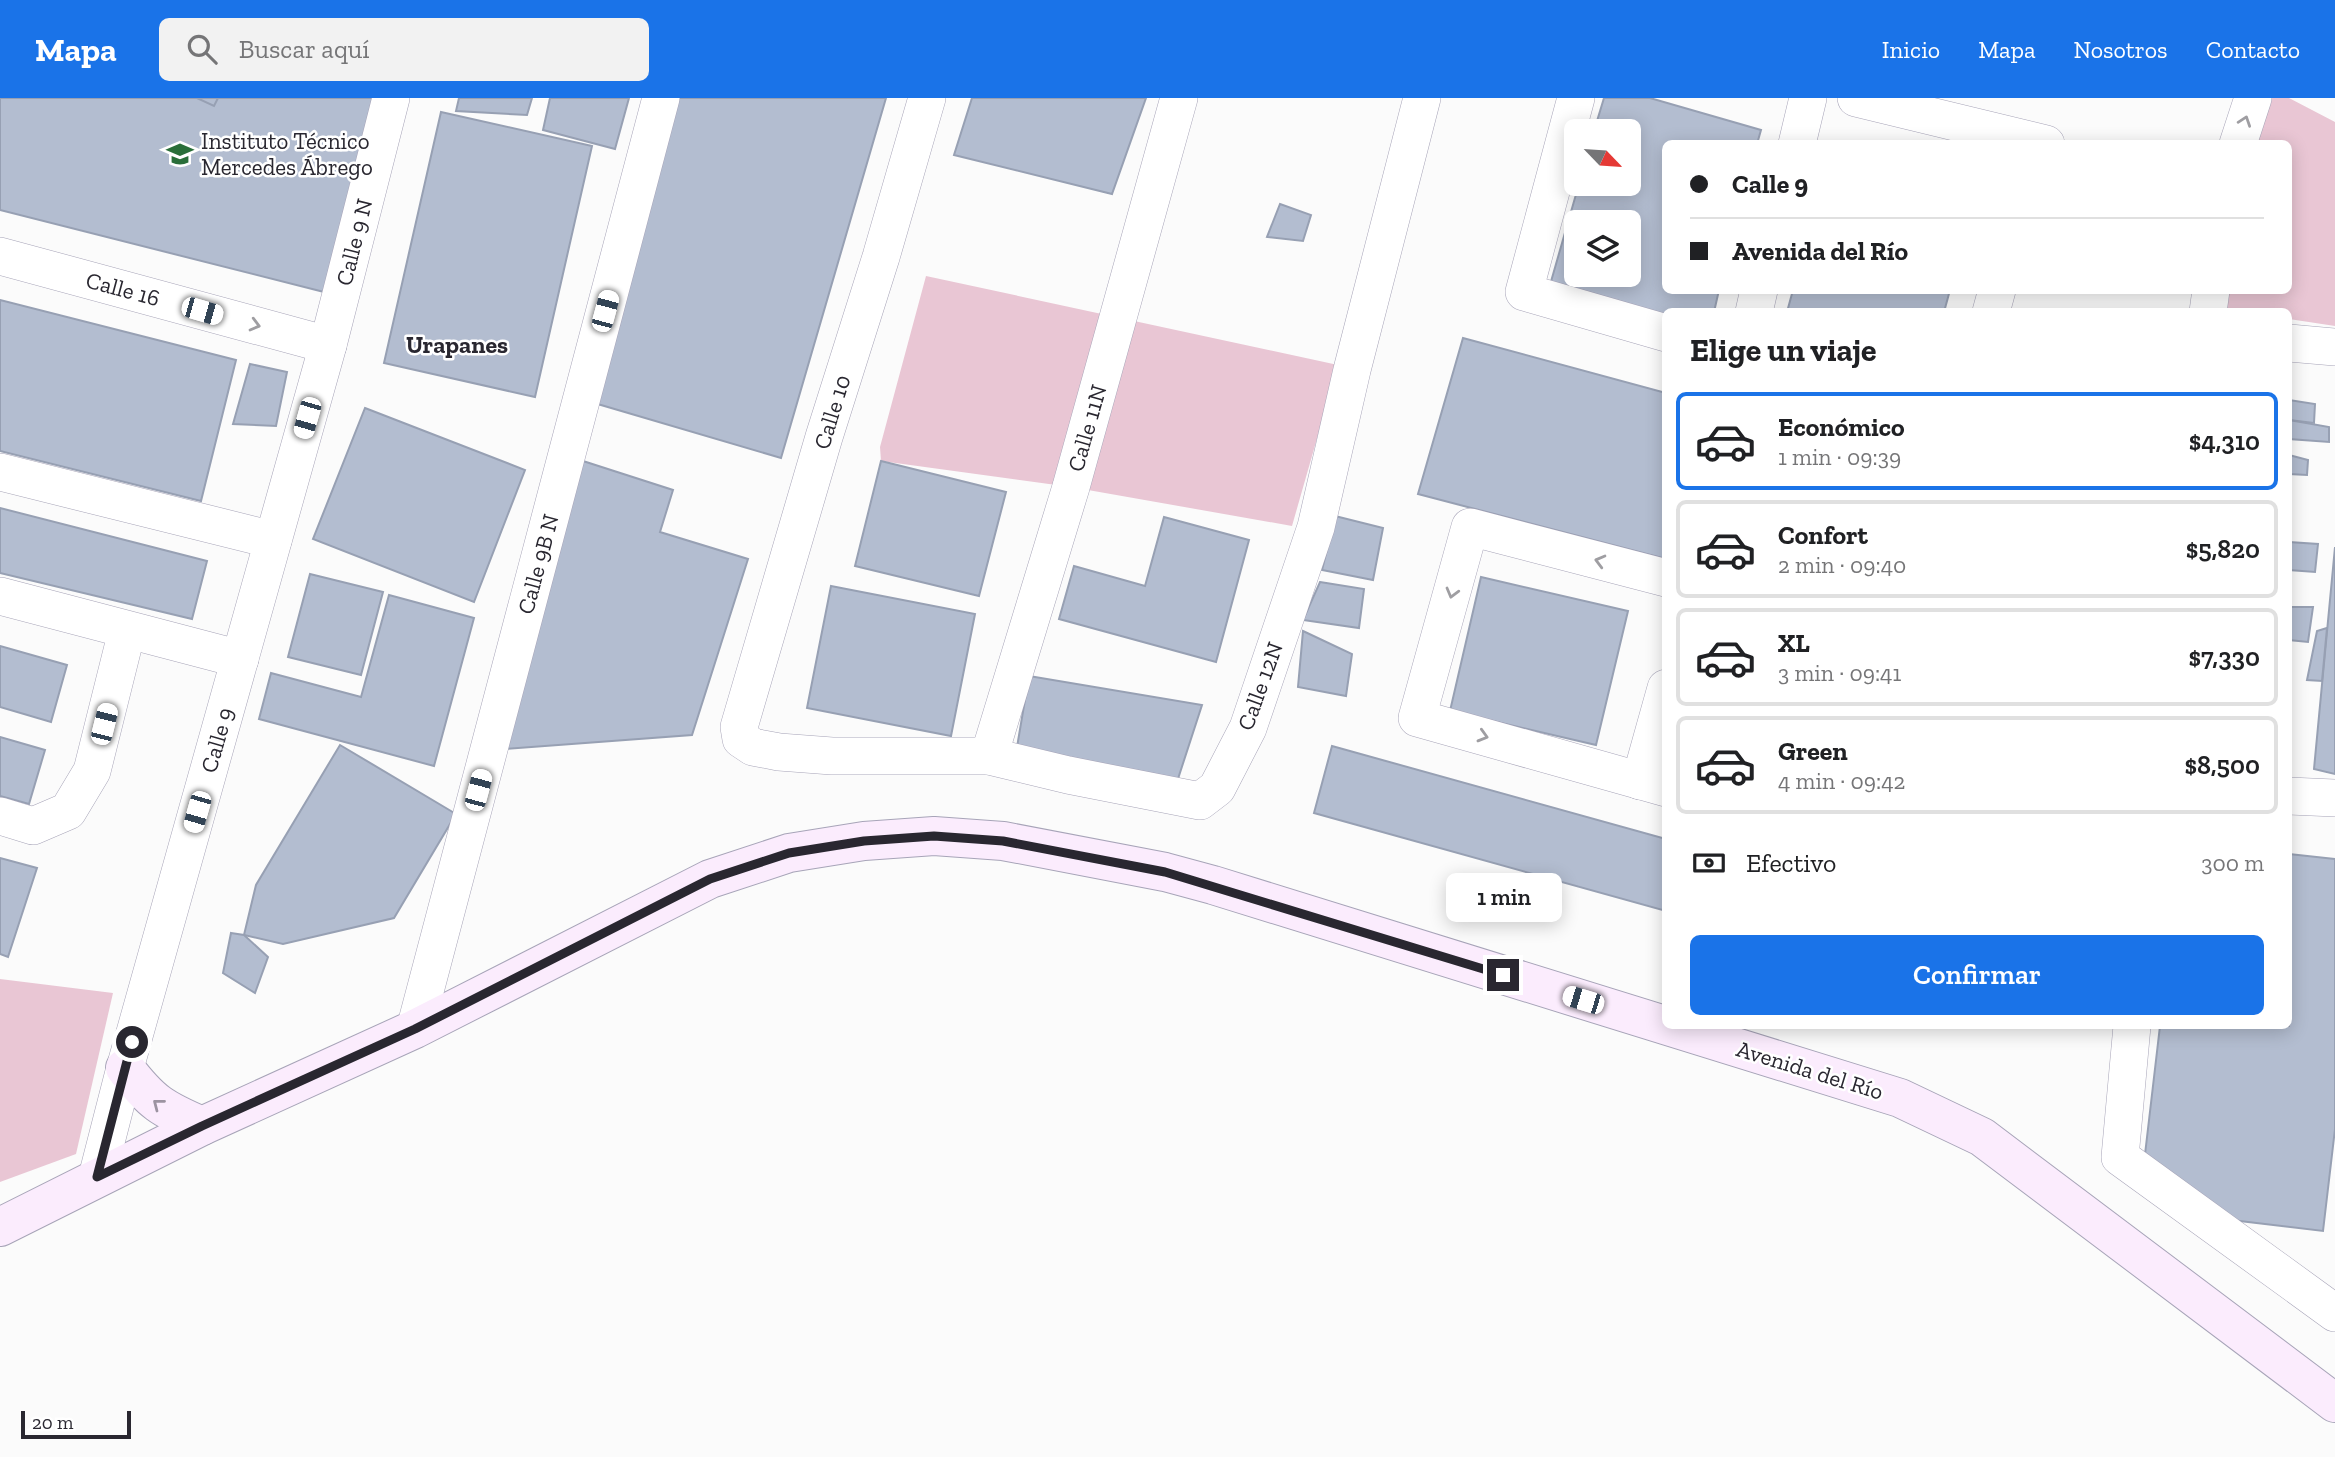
<!DOCTYPE html>
<html lang="es">
<meta charset="utf-8">
<style>
:root{--surface:#fff;--page:#f2f2f2;--text:#202124;--muted:#757577;--line:#e0e0e0;--accent:#1a73e8}
body{margin:0;font-family:"Zilla Slab",serif;background:var(--page);color:var(--text);height:100vh;display:flex;flex-direction:column;font-size:26px;white-space:nowrap}
*{box-sizing:border-box;margin:0}
p{font-size:23px;color:var(--muted)}
.icon{flex:none;width:38px;height:38px;fill:none;stroke:currentColor;stroke-width:2;stroke-linecap:round;stroke-linejoin:round}
.map{position:relative;flex:1;overflow:hidden}
.panel{position:absolute;left:1662px;top:210px;width:630px;height:721px;display:flex;flex-direction:column;background:var(--surface);border-radius:10px;box-shadow:0 4px 18px #0003}
.panel>*{flex:none}
.banner{position:absolute;left:1662px;top:42px;width:630px;height:154px;border-radius:10px;box-shadow:0 4px 18px #0003;display:grid;align-content:center;height:154px;padding:0 28px;background:var(--surface)}
.needle{width:46px;rotate:115deg}
.fabs{position:absolute;left:1564px;top:21px;display:grid;gap:14px}
.fabs a{display:grid;place-items:center;width:77px;height:77px;border-radius:10px;background:var(--surface);box-shadow:0 4px 18px #0003;font-size:35px}
.scale{position:absolute;left:21px;bottom:18px;width:110px;box-sizing:border-box;padding-left:7px;border:4px solid #292730;border-top:0;font-size:19px;line-height:24px;white-space:nowrap;color:#292730;-webkit-text-stroke:5px #fff;paint-order:stroke}
.end{position:absolute;width:32px;height:32px;margin:-16px;border:9px solid #292730;background:#fff;box-shadow:0 0 0 4px #fff}
.from{border-radius:50%}
.bubble{position:absolute;height:49px;border-radius:10px;background:var(--surface);box-shadow:0 4px 18px #0003;font-size:23px;font-weight:600;line-height:49px;text-align:center}
.car{position:absolute;width:21px;height:42px;margin:-21px -10px;border-radius:9px;box-shadow:0 0 5px 2px #0007;background:linear-gradient(#fff 24%,#345 0 40%,#fff 0 76%,#345 0 86%,#fff 0)}
.banner b{display:flex;align-items:center;gap:24px;height:66px;font-size:26px}
.banner b+b{border-top:2px solid var(--line)}
.banner i{width:18px;height:18px;background:var(--text)}
ul{padding:0;list-style:none}
li{display:flex;align-items:center;gap:21px;height:98px;margin:0 14px 10px;padding:0 14px;border:4px solid var(--line);border-radius:10px}
li div{flex:1}
li b{display:block;font-size:26px}
li em{font-style:normal;font-weight:600}
li.selected{border-color:var(--accent)}
li>.icon{width:63px;height:63px;stroke-width:1.5}
h2{padding:0 28px;font-size:32px;line-height:84px}
.pay{display:flex;align-items:center;gap:18px;height:77px;padding:0 28px;font-size:26px}
.pay p{margin-inline-start:auto}
.primary-button{display:flex;gap:14px;margin-top:auto;padding:14px 28px}
.primary-button a{flex:1;height:80px;border-radius:10px;background:var(--accent);color:#fff;font-size:28px;font-weight:600;line-height:80px;text-align:center}
header{display:flex;align-items:center;gap:42px;box-sizing:border-box;height:98px;padding:0 35px;background:var(--accent);color:#fff}
header strong{font-size:33px}
nav{display:flex;gap:38px;margin-inline-start:auto;font-size:24px}
.search{width:490px;height:63px;background:var(--page);display:flex;align-items:center;gap:18px;box-sizing:border-box;padding:0 24px;border-radius:10px;color:var(--muted);font-size:26px}
.map>svg:first-child{display:block}
</style>
<header>
<strong>Mapa</strong>
<div class="search"><svg class="icon" aria-label="search" viewBox="0 0 24 24"><circle cx="10" cy="10" r="6"/><path d="M15 15l6 6"/></svg>Buscar aquí</div>
<nav><a>Inicio</a><a>Mapa</a><a>Nosotros</a><a>Contacto</a></nav>
</header>
<div class="map">
<svg width="2335" height="1359" viewBox="0 0 2335 1359">
<rect width="100%" height="100%" fill="#fbfbfb"/>
<g fill="#e9c6d4">
<polygon points="2239,0 2289,0 2335,24 2335,228 2289,221 2289,214 2233,214 2216,211 2219,193 2289,192 2289,46 2235,45"/>
<polygon points="926,178 1338,267 1292,428 1071,389 881,363 880,349"/>
<polygon points="0,881 113,895 76,1056 0,1084"/>
</g>
<g fill="#b3bdd0" stroke="#97a0b3" stroke-width="2" fill-rule="evenodd">
<polygon points="0,0 375,0 324,194 0,112"/>
<polygon points="197,0 218,0 214,8"/>
<polygon points="459,0 532,0 527,17 456,13"/>
<polygon points="550,0 629,0 615,51 543,32"/>
<polygon points="673,0 886,0 781,360 584,302"/>
<polygon points="972,0 1146,0 1112,96 954,57"/>
<path d="M1604,0H1650L1761,32L1757,46H1666V192H1719L1714,214H1666V222L1550,187L1579,86H1629V33H1594ZM1577,124H1629V177H1577Z"/>
<polygon points="441,14 592,48 535,299 384,265"/>
<polygon points="1280,106 1311,117 1303,143 1267,139"/>
<polygon points="1793,192 1950,192 1944,214 1787,214"/>
<polygon points="0,202 236,262 201,403 0,353"/>
<polygon points="1463,240 1666,295 1666,461 1418,396"/>
<polygon points="250,266 287,274 276,328 233,326"/>
<polygon points="2289,302 2315,306 2314,325 2289,322"/>
<polygon points="365,310 525,372 474,504 313,441"/>
<polygon points="2289,322 2329,329 2329,344 2289,341"/>
<polygon points="2289,357 2308,362 2307,377 2289,376"/>
<polygon points="583,363 673,392 660,434 748,461 692,637 490,652"/>
<polygon points="881,363 1006,394 979,498 855,468"/>
<polygon points="0,410 207,463 192,521 0,475"/>
<polygon points="1335,418 1383,430 1373,482 1322,472"/>
<polygon points="1164,419 1249,442 1216,564 1059,521 1074,468 1145,488"/>
<polygon points="2289,444 2318,446 2315,474 2289,472"/>
<polygon points="2335,449 2335,676 2314,671"/>
<polygon points="310,476 383,494 361,577 288,559"/>
<polygon points="1481,479 1628,513 1596,647 1450,613"/>
<polygon points="1320,484 1364,491 1359,530 1303,522"/>
<polygon points="831,488 975,516 951,638 807,610"/>
<polygon points="389,497 474,520 434,668 259,621 271,575 361,599"/>
<polygon points="2289,509 2313,509 2308,544 2289,542"/>
<polygon points="2327,530 2322,583 2307,582 2317,533"/>
<polygon points="1303,533 1352,556 1346,598 1298,589"/>
<polygon points="0,548 67,567 51,624 0,609"/>
<polygon points="1029,578 1202,607 1175,690 1016,655"/>
<polygon points="0,639 45,652 29,706 0,698"/>
<polygon points="340,647 456,716 394,820 283,846 244,837 256,787"/>
<polygon points="1332,648 1666,741 1666,813 1314,715"/>
<polygon points="2289,756 2335,761 2335,1031 2323,1133 2223,1121 2144,1065 2160,928 2289,928"/>
<polygon points="0,760 37,770 8,859 0,856"/>
<polygon points="231,835 244,837 268,859 255,895 223,875"/>
</g>
<g fill="none" stroke-linecap="round" stroke-linejoin="round">
<g stroke="#a7a4b8" stroke-width="38">
<g id="street">
<polyline points="927,0 881,159 824,339 739,629 741,641 753,649 779,654 832,658 989,658 1068,677 1200,703 1217,690 1248,630 1316,429 1352,272 1422,0"/>
<polyline points="1576,0 1524,194 1666,235"/>
<polyline points="1856,0 2046,46"/>
<polyline points="1797,46 1808,0"/>
<polyline points="2238,46 2253,0"/>
<polyline points="0,158 328,247"/>
<polyline points="1754,214 1759,192"/>
<polyline points="1991,214 1997,192"/>
<polyline points="2208,214 2211,192"/>
<polyline points="2289,245 2335,249"/>
<polyline points="0,374 273,442"/>
<polyline points="1666,480 1470,429 1417,620 1666,690"/>
<polyline points="0,498 240,561"/>
<polyline points="989,658 1071,389 1179,0"/>
<polyline points="1640,683 1666,590"/>
<polyline points="2289,698 2335,700"/>
<polyline points="0,718 33,728 68,713 92,673 127,533"/>
<polyline points="2132,928 2120,1059 2335,1215"/>
<polyline points="415,931 661,0"/>
<polyline points="97,1079 125,970 328,247 391,0"/>
</g>
</g>
<g stroke="#a7a4b8" stroke-width="40">
<g id="secondary">
<path d="M125,970C151,1004 162,1011 202,1028"/>
<polyline points="0,1129 202,1028 415,931 710,781 789,755 864,743 934,738 1003,743 1165,774 1213,787 1900,1000 1982,1039 2335,1305"/>
</g>
</g>
<use href="#street" stroke="#fff" stroke-width="37"/>
<use href="#secondary" stroke="#fbecfd" stroke-width="38"/>
</g>
<defs><path id="oneway-chevron" d="M-2-3.5L2.5 0L-2 3.5" fill="none" stroke-width="1.6" stroke-linecap="round" stroke-linejoin="round" transform="scale(1.75)"/></defs>
<g stroke="#9f9ea2">
<use href="#oneway-chevron" transform="translate(2245 23) rotate(-71)"/>
<use href="#oneway-chevron" transform="translate(255 227) rotate(15)"/>
<use href="#oneway-chevron" transform="translate(1600 463) rotate(-165)"/>
<use href="#oneway-chevron" transform="translate(1452 495) rotate(105)"/>
<use href="#oneway-chevron" transform="translate(1483 638) rotate(16)"/>
</g>
<use stroke="#9c93a1" href="#oneway-chevron" transform="translate(158 1006) rotate(-142)"/>
<g fill="none" stroke-linecap="round" stroke-linejoin="round">
<polyline stroke="#292730" stroke-width="9" points="132,944 97,1079 202,1028 415,931 710,781 789,755 864,743 934,738 1003,743 1165,774 1503,877"/>
</g>
<defs>
<g id="school-bare" transform="scale(2.1)"><path d="M0-5L7-2L0 1L-7-2ZM-4 1L0 2.5L4 1V4Q0 6-4 4Z" fill="#296e39" stroke="#fff" stroke-width="2.5" paint-order="stroke"/></g>
</defs>
<g fill-rule="evenodd">
<use href="#school-bare" x="180" y="56"/>
</g>
<g text-anchor="middle" stroke-width="5" stroke-linejoin="round" paint-order="stroke">
<g font-size="23" fill="#292730" stroke="#fff" text-anchor="start">
<text x="201" y="51">Instituto Técnico<tspan x="201" dy="26">Mercedes Ábrego</tspan></text>
</g>
<g font-size="23" fill="#292730" stroke="#fff">
<text transform="translate(354 144) rotate(-76)" y="8">Calle 9 N</text>
<text transform="translate(123 191) rotate(15)" y="8">Calle 16</text>
<text transform="translate(832 314) rotate(-73)" y="8">Calle 10</text>
<text transform="translate(1087 330) rotate(-74)" y="8">Calle 11N</text>
<text transform="translate(538 466) rotate(-75)" y="8">Calle 9B N</text>
<text transform="translate(1260 588) rotate(-70)" y="8">Calle 12N</text>
<text transform="translate(217 642) rotate(-74)" y="8">Calle 9</text>
<text transform="translate(1810 972) rotate(17)" y="8">Avenida del Río</text>
</g>
<g font-size="24" font-weight="bold" fill="#292730" stroke="#fff">
<text x="457" y="255">Urapanes</text>
</g>
</g>
</svg>
<div class="fabs">
<a><svg class="needle" viewBox="-14 -14 28 28"><path d="M0-13l5 13h-10z" fill="#e53935"/><path d="M0 13l5-13h-10z" fill="#757577"/></svg></a>
<a><svg class="icon" aria-label="layers" viewBox="0 0 24 24"><path d="M12 4l9 5-9 5-9-5zM3 14l9 5 9-5"/></svg></a>
</div>
<div class="scale">20 m</div>
<i class="end from" style="left:132px;top:944px"></i>
<i class="end" style="left:1503px;top:877px"></i>
<div class="bubble" style="left:1446px;top:775px;width:116px">1 min</div>
<i class="car" style="left:202px;top:213px;rotate:106deg"></i>
<i class="car" style="left:605px;top:213px;rotate:15deg"></i>
<i class="car" style="left:307px;top:320px;rotate:196deg"></i>
<i class="car" style="left:104px;top:626px;rotate:14deg"></i>
<i class="car" style="left:478px;top:692px;rotate:15deg"></i>
<i class="car" style="left:197px;top:714px;rotate:196deg"></i>
<i class="car" style="left:1583px;top:902px;rotate:287deg"></i>
<div class="banner">
<b><i class="from"></i>Calle 9</b>
<b><i></i>Avenida del Río</b>
</div>
<section class="panel">
<h2>Elige un viaje</h2>
<ul>
<li class="selected"><svg class="icon" aria-label="car" viewBox="0 0 24 24"><path d="M5 17H2v-5l4-1 3-4h7l3 4 3 1v5h-3M9 17h6M6 11h13"/><circle cx="7" cy="17" r="2"/><circle cx="17" cy="17" r="2"/></svg><div><b>Económico</b><p>1 min · 09:39</p></div><em>$4,310</em></li>
<li><svg class="icon" aria-label="car" viewBox="0 0 24 24"><path d="M5 17H2v-5l4-1 3-4h7l3 4 3 1v5h-3M9 17h6M6 11h13"/><circle cx="7" cy="17" r="2"/><circle cx="17" cy="17" r="2"/></svg><div><b>Confort</b><p>2 min · 09:40</p></div><em>$5,820</em></li>
<li><svg class="icon" aria-label="car" viewBox="0 0 24 24"><path d="M5 17H2v-5l4-1 3-4h7l3 4 3 1v5h-3M9 17h6M6 11h13"/><circle cx="7" cy="17" r="2"/><circle cx="17" cy="17" r="2"/></svg><div><b>XL</b><p>3 min · 09:41</p></div><em>$7,330</em></li>
<li><svg class="icon" aria-label="car" viewBox="0 0 24 24"><path d="M5 17H2v-5l4-1 3-4h7l3 4 3 1v5h-3M9 17h6M6 11h13"/><circle cx="7" cy="17" r="2"/><circle cx="17" cy="17" r="2"/></svg><div><b>Green</b><p>4 min · 09:42</p></div><em>$8,500</em></li>
</ul>
<div class="pay"><svg class="icon" aria-label="cash" viewBox="0 0 24 24"><path d="M3 7h18v10H3z"/><circle cx="12" cy="12" r="2"/></svg>Efectivo<p>300 m</p></div>
<div class="primary-button"><a>Confirmar</a></div>
</section>
</div>
